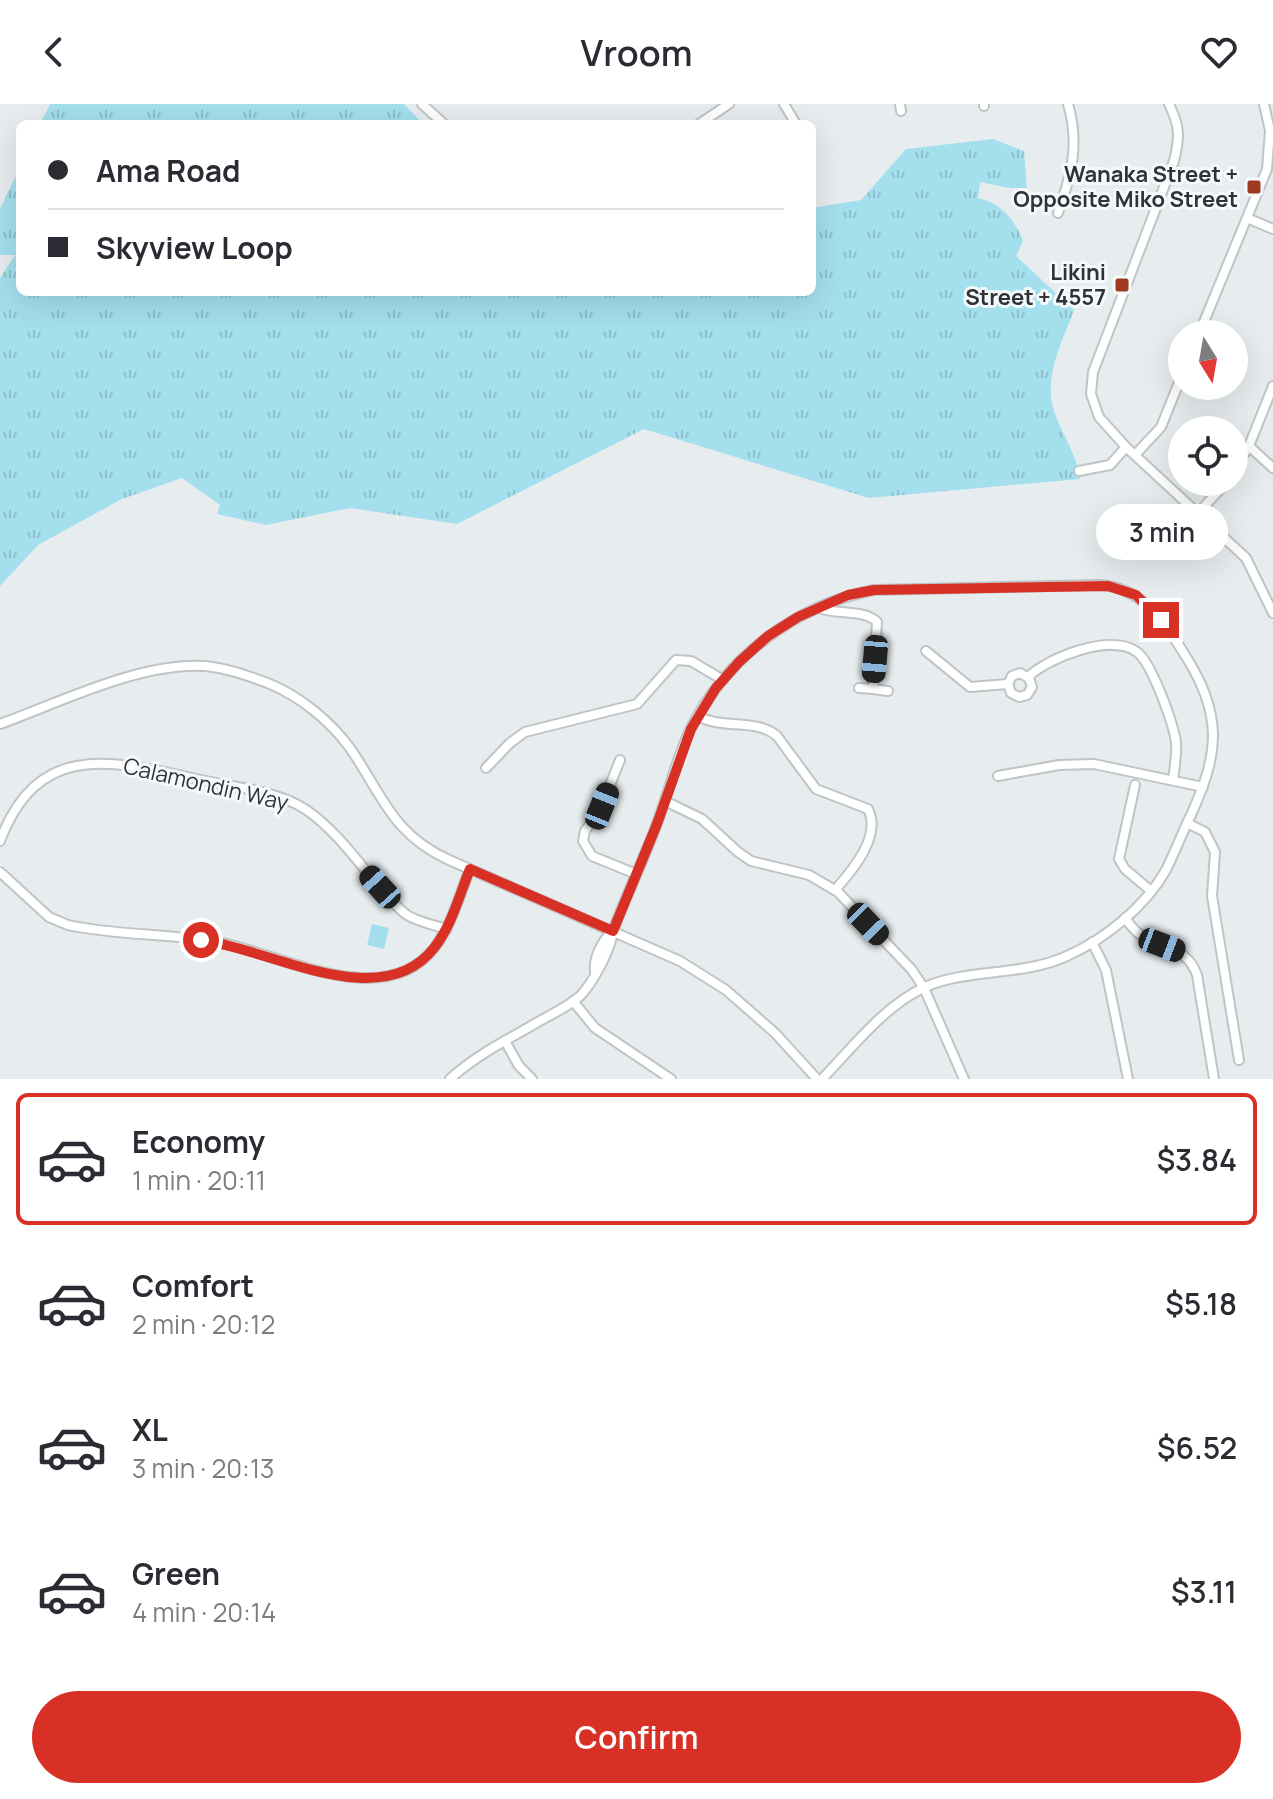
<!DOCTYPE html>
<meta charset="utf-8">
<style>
:root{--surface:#fff;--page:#f7f7f7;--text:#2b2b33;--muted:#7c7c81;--line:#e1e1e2;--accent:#d93025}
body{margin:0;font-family:Manrope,sans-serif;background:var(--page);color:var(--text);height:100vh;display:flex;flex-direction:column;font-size:30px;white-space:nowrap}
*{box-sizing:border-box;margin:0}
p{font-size:26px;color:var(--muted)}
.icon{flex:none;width:44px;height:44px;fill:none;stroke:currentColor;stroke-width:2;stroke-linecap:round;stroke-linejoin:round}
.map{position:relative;height:975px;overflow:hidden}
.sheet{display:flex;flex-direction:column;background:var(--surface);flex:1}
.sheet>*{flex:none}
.top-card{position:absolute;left:16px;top:16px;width:800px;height:176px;border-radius:12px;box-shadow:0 8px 32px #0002;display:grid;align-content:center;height:176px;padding:0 32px;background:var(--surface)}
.needle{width:52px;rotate:169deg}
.buttons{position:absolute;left:1168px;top:216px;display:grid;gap:16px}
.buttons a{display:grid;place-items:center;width:80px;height:80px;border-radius:50%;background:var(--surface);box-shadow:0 8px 32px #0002;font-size:40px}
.end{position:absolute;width:36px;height:36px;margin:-18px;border:10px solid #d93025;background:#fff;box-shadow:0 0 0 4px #fff}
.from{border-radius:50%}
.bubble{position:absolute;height:56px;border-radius:28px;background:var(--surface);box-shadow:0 8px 32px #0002;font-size:26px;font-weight:600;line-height:56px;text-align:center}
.car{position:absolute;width:24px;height:48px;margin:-24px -12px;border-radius:10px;box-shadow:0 0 6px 2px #0007;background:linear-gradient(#222 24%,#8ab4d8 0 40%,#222 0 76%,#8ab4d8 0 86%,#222 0)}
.top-card b{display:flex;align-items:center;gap:28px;height:76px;font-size:30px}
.top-card b+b{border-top:2px solid var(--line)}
.top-card i{width:20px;height:20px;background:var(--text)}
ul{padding:14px 0 0;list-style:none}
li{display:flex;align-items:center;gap:24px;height:132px;margin:0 16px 12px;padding:0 16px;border:4px solid transparent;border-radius:12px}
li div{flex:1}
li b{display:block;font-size:30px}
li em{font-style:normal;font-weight:600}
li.current{border-color:var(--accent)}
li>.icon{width:72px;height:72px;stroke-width:1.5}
.cta{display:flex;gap:16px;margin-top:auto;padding:16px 32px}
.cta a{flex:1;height:92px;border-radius:48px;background:var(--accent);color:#fff;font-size:32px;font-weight:600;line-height:92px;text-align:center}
header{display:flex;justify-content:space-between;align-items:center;height:104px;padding:0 32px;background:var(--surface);font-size:36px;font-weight:600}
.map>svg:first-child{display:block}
</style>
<header><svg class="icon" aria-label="back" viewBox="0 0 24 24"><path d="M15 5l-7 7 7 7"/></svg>Vroom<svg class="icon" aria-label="heart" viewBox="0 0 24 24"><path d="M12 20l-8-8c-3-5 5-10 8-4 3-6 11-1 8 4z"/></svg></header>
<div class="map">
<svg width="1273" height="975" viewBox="0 0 1273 975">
<defs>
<pattern id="grass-tufts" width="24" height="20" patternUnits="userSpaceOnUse" patternTransform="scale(2)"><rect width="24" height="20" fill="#a4dfed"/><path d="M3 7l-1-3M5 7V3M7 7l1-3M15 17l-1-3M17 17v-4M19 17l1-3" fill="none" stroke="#8ec0cc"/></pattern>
</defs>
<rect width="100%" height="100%" fill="#e7ecee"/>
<g fill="url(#grass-tufts)">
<polygon points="50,0 404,0 423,20 40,20"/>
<path d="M993,35L1024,47L1027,84H1009L980,78L978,94C1000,98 1016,117 1023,137L1016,152L1074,206C1062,239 1042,274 1055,310C1063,332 1077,351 1080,375L869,394L644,325L457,420L350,404L266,421L217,410L220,401L182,374L122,395L38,441L0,482V174L15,151H0V105L20,63V188H812V104L861,96L906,45Z"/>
</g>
<polygon fill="#a4dfed" points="372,820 389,824 384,845 367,841"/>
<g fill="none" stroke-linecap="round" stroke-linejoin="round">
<g stroke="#bfc4c5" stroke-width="12">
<g id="minor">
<polyline points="422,0 444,20"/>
<polyline points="784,0 796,20"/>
<polyline points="900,0 901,7"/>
<path d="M1169,0C1180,23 1180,32 1174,57L1093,268L1091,290L1099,313L1126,343L1246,454L1273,509"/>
<polyline points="984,2 984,0"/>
<polyline points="699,20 729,0"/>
<path d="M1058,109C1071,72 1080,40 1068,0"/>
<polyline points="1247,114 1273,125"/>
<polyline points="1199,230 1267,65 1270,27 1264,0"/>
<polyline points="1249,342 1273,364"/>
<polyline points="1135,351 1161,323 1182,271"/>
<polyline points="1234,366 1249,342 1273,282"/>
<polyline points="1079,367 1110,361 1126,343"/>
<polyline points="1199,408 1227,378"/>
<path d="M819,504C836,511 865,505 877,518L873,585L859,584"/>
<polyline points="926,547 970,583 1008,580 1012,572 1020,569 1029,574 1032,583 1027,591 1019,593 1011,589 1008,580"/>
<path d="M1028,573C1049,553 1111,529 1137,548C1152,559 1173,619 1176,638C1177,650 1175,662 1173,675"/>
<polyline points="873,585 888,587"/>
<path d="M698,612C723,626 756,614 777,632L816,685L868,705C882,732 852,767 835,786"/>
<path d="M0,620C61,598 140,558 205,562C227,564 249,572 270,580C301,593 330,617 350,644C383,692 392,730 449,756L680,857L726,886L775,929L817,975"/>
<polyline points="620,656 600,706 585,727 583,737 592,752 636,770"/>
<polyline points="486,664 510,639 525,628 637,600 676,556 691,557 723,576"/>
<polyline points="998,672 1059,661 1094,660 1203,683"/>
<polyline points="1135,681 1119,755 1125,765 1151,787"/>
<polyline points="665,697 702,715 738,748 751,757 809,771 838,788 912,866 924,884 964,975"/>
<polyline points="1187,719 1205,728 1215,748 1212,792 1239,956"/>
<path d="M0,737C40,631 120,659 206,677C239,684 277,687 305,705C335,725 358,758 381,785C389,793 397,804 407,811C418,818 434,821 447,825"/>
<path d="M0,768L49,813L68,821C118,832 171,829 221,839C284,851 385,909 435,843C452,820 459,792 470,765"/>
<path d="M1125,814C1129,819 1133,825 1138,829C1159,846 1187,841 1197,871L1214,975"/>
<polyline points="1092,838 1106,866 1128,975"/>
<path d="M595,868C593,854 602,837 612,828"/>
<polyline points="573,897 595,924 671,975"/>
<polyline points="505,937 519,962 532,975"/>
<path d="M450,975C476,951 507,936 538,918C552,910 568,903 580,892C593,879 611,845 613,827C626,791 644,756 657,719C669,688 676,656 690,626C726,554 795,501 874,486L1100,481C1144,483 1167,522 1188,556C1202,579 1212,602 1213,630C1213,659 1203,684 1191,711C1182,729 1175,748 1166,766C1145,803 1105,835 1067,852C1021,873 968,864 925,883C884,902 853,943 822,975"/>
</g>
</g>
<use href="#minor" stroke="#fff" stroke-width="8"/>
</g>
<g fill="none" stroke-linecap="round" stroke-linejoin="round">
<path stroke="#d93025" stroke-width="10" d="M201,836C268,844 381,912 434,844C452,821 459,792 470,765L613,827L657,720L691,625L716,584L739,558L768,532L798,513L848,491L874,486L1108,482L1136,491L1161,516"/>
</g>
<g fill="#a13920" stroke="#f4fafb" stroke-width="3">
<rect x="1246" y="75" width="16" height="16" rx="4"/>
<rect x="1114" y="173" width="16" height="16" rx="4"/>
</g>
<g text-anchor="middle" stroke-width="6" stroke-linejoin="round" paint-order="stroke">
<g font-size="22" font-weight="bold" fill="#303233" stroke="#f4fafb" text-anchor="end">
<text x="1238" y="78">Wanaka Street +<tspan x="1238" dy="25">Opposite Miko Street</tspan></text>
<text x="1106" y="176">Likini<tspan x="1106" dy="25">Street + 4557</tspan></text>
</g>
<g font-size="22" fill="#303233" stroke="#f4fafb">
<text transform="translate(206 680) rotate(13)" y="8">Calamondin Way</text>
</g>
</g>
</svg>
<div class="buttons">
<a><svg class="needle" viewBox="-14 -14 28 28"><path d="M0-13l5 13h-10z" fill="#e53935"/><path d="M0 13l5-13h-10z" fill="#7c7c81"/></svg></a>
<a><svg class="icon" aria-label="locate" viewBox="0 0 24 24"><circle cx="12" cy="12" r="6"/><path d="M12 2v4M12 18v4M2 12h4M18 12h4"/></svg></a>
</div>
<i class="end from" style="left:201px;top:836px"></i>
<i class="end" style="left:1161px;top:516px"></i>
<div class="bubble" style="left:1096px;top:400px;width:132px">3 min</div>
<i class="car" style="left:875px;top:555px;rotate:185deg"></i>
<i class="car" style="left:602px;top:702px;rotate:22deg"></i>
<i class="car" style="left:380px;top:783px;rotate:318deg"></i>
<i class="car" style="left:868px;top:820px;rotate:136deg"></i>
<i class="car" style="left:1162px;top:841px;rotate:111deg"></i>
<div class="top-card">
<b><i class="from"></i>Ama Road</b>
<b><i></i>Skyview Loop</b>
</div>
</div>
<section class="sheet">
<ul>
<li class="current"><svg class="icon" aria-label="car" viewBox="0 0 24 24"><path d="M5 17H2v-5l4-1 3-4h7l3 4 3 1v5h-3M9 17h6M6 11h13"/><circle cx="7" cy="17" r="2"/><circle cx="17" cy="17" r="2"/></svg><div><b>Economy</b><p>1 min · 20:11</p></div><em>$3.84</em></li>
<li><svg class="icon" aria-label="car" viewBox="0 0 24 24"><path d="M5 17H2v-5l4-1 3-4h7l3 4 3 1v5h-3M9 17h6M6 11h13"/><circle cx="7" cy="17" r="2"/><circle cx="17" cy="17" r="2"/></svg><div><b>Comfort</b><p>2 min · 20:12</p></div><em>$5.18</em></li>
<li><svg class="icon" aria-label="car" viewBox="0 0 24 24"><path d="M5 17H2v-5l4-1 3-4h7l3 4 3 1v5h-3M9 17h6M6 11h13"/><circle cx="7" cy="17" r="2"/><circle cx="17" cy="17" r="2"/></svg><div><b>XL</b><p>3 min · 20:13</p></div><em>$6.52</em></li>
<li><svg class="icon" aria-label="car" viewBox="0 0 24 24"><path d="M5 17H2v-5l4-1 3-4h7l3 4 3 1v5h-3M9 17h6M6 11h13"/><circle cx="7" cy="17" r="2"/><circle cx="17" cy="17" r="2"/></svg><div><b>Green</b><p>4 min · 20:14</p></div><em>$3.11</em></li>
</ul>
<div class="cta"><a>Confirm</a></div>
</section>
